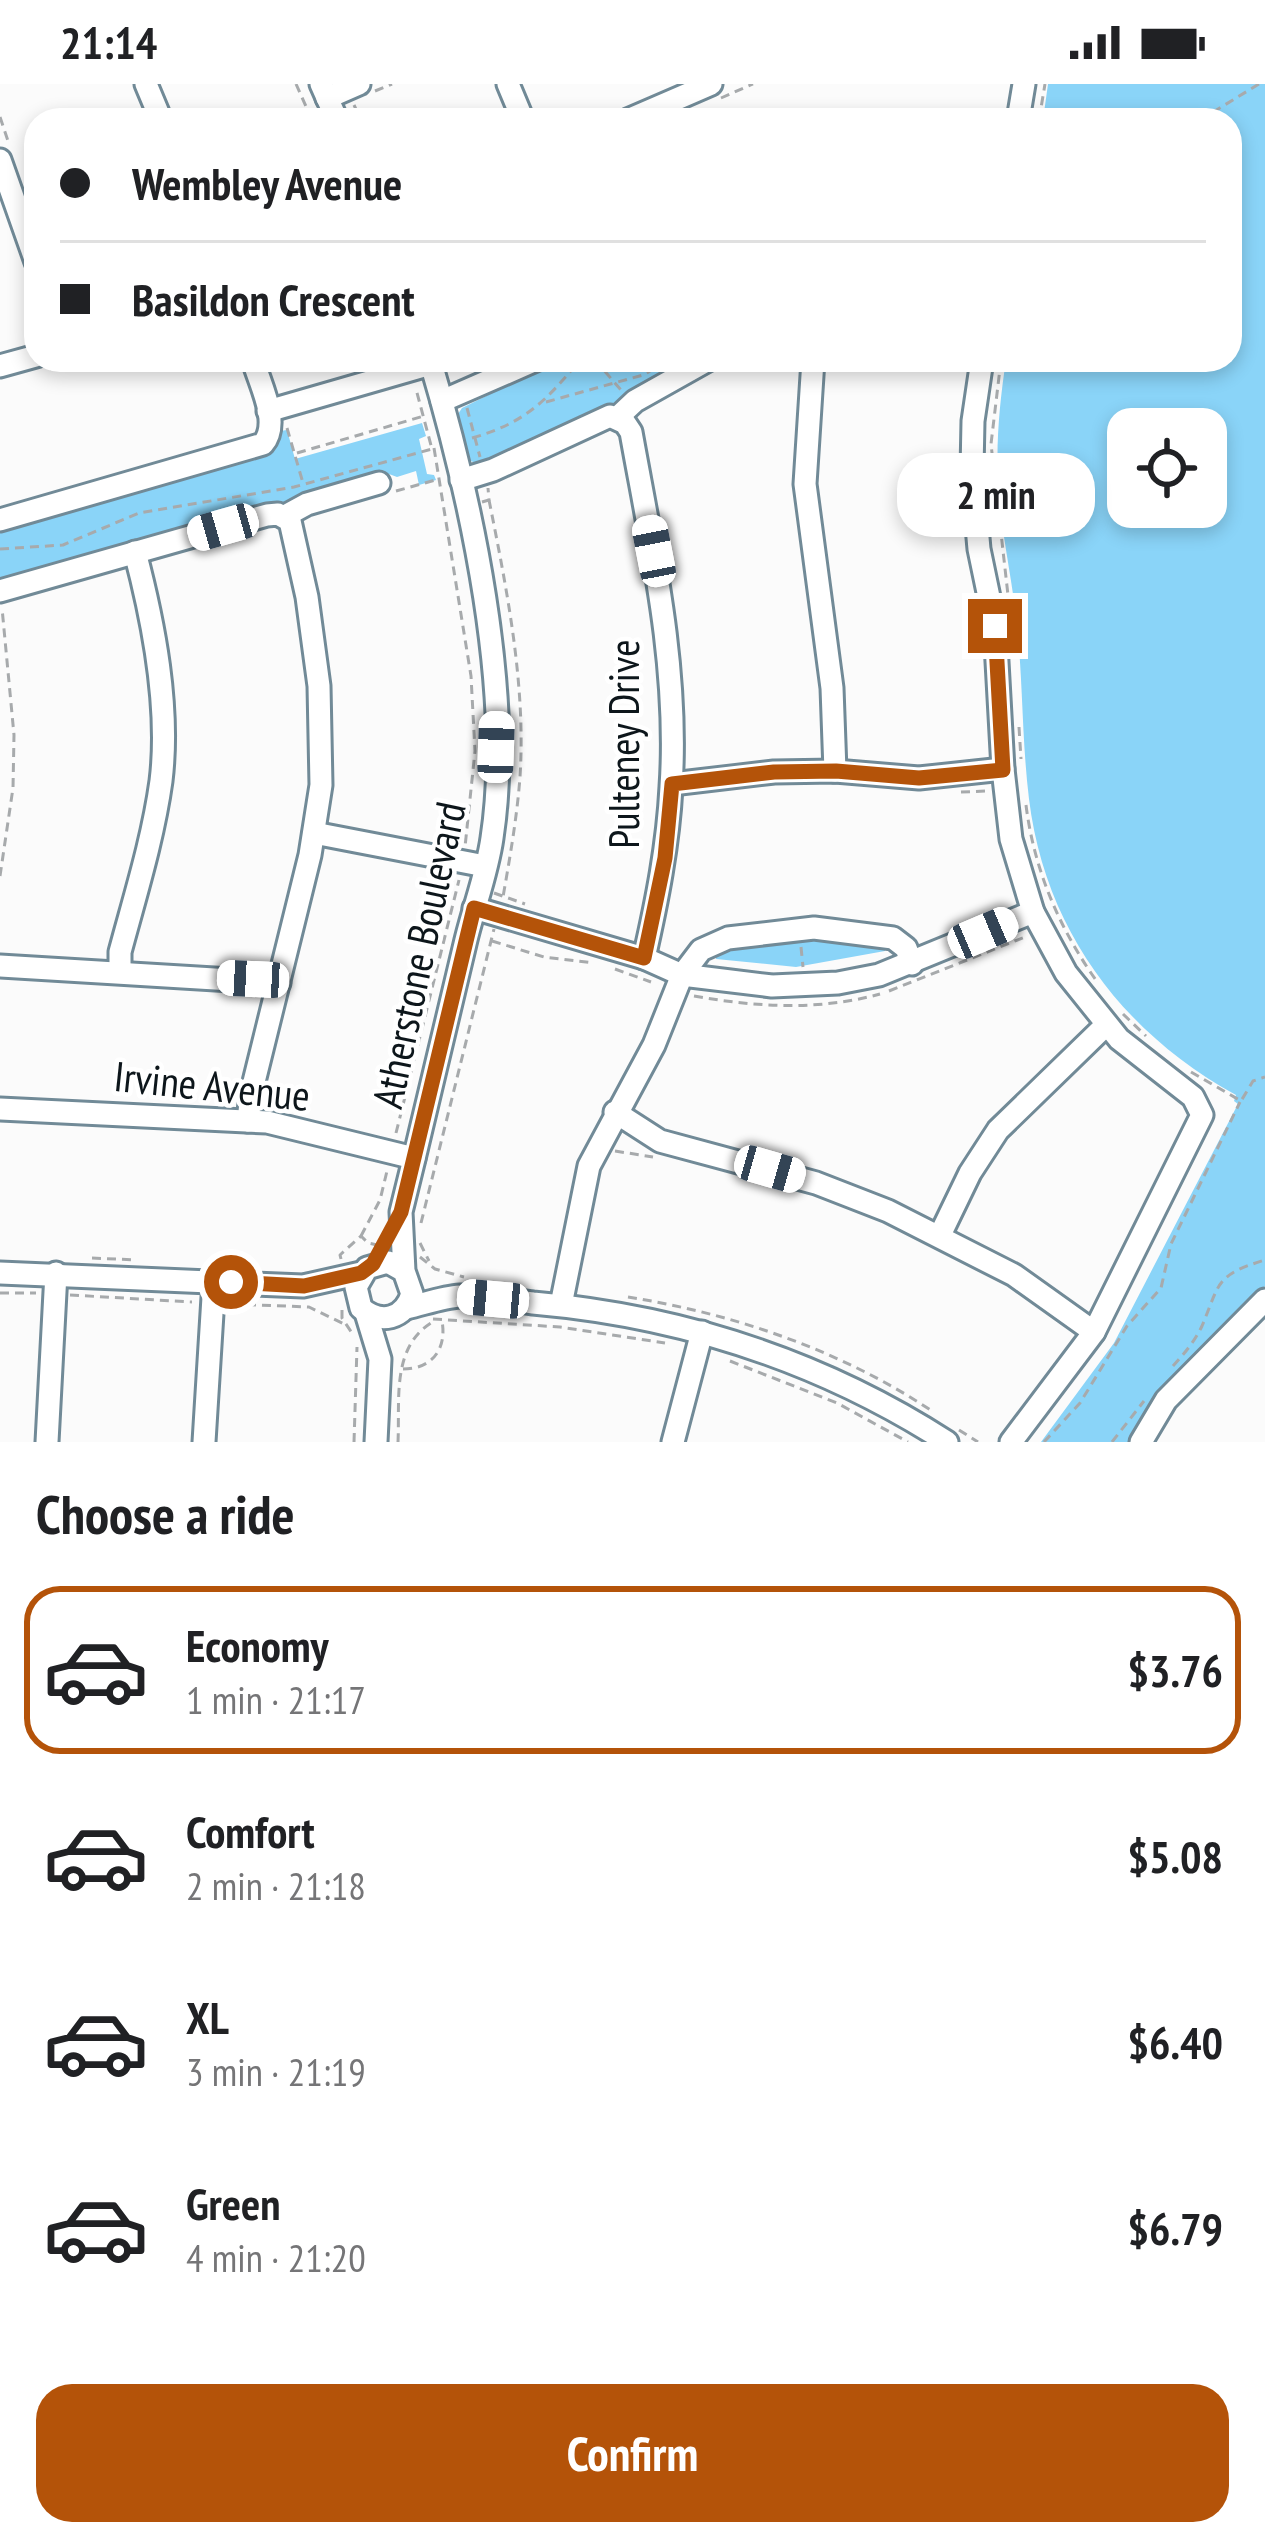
<!DOCTYPE html>
<meta charset="utf-8">
<style>
:root{--surface:#fff;--page:#f6f6f6;--text:#202124;--muted:#757577;--line:#e0e0e0;--accent:#b45309}
body{margin:0;font-family:"PT Sans Narrow",sans-serif;background:var(--page);color:var(--text);height:100vh;display:flex;flex-direction:column;font-size:45px;white-space:nowrap}
*{box-sizing:border-box;margin:0}
p{font-size:39px;color:var(--muted)}
.icon{flex:none;width:66px;height:66px;fill:none;stroke:currentColor;stroke-width:2;stroke-linecap:round;stroke-linejoin:round}
.map{position:relative;height:1358px;overflow:hidden}
.sheet{display:flex;flex-direction:column;background:var(--surface);flex:1}
.sheet>*{flex:none}
.banner{position:absolute;left:24px;top:24px;width:1218px;height:264px;border-radius:36px;box-shadow:0 6px 18px #0003;display:grid;align-content:center;height:264px;padding:0 36px;background:var(--surface)}
.fabs{position:absolute;left:1107px;top:324px;display:grid;gap:24px}
.fabs a{display:grid;place-items:center;width:120px;height:120px;border-radius:24px;background:var(--surface);box-shadow:0 6px 18px #0003;font-size:60px}
.end{position:absolute;width:54px;height:54px;margin:-27px;border:15px solid #b45309;background:#fff;box-shadow:0 0 0 6px #fff}
.from{border-radius:50%}
.bubble{position:absolute;height:84px;border-radius:36px;background:var(--surface);box-shadow:0 6px 18px #0003;font-size:39px;font-weight:600;line-height:84px;text-align:center}
.car{position:absolute;width:36px;height:72px;margin:-36px -18px;border-radius:15px;box-shadow:0 0 9px 3px #0007;background:linear-gradient(#fff 24%,#345 0 40%,#fff 0 76%,#345 0 86%,#fff 0)}
.banner b{display:flex;align-items:center;gap:42px;height:114px;font-size:45px}
.banner b+b{border-top:3px solid var(--line)}
.banner i{width:30px;height:30px;background:var(--text)}
ul{padding:0;list-style:none}
li{display:flex;align-items:center;gap:36px;height:168px;margin:0 24px 18px;padding:0 12px;border:6px solid transparent;border-radius:36px}
li div{flex:1}
li b{display:block;font-size:45px}
li em{font-style:normal;font-weight:600}
li.on{border-color:var(--accent)}
li>.icon{width:108px;height:108px;stroke-width:1.5}
h2{padding:0 36px;font-size:54px;line-height:144px}
.action{display:flex;gap:24px;margin-top:auto;padding:24px 36px}
.action a{flex:1;height:138px;border-radius:36px;background:var(--accent);color:#fff;font-size:48px;font-weight:600;line-height:138px;text-align:center}
.status{display:flex;justify-content:space-between;align-items:center;height:84px;padding:0 60px;background:var(--surface);direction:ltr}
.status svg{height:33px;fill:currentColor}
.map>svg:first-child{display:block}
</style>
<div class="status"><b>21:14</b><svg viewBox="0 0 49 12"><path d="M0 12V9h3v3zM5 12V6h3v6zM10 12V3h3v9zM15 12V0h3v12zM26 1h20v11H26zM47 4h2v5h-2z"/></svg></div>
<div class="map">
<svg width="1265" height="1358" viewBox="0 0 1265 1358">
<rect width="100%" height="100%" fill="#fbfbfb"/>
<g fill="#8ad4f8" fill-rule="evenodd">
<path d="M1048,0H1265V1202L1169,1297L1128,1358H1041L1114,1259L1238,1020L1234,1017L1236,1011C1123,949 1045,846 1029,715C1022,658 1023,599 1017,541C1012,492 1000,444 998,395C996,355 1000,316 1006,276H1230V36H1043ZM1128,345H1206V423H1128Z"/>
<polygon points="558,276 698,276 622,323 479,381 469,376 458,330 462,324"/>
<polygon points="422,339 426,352 419,355 427,390 434,391 436,396 419,401 416,387 397,393 389,390 0,503 0,446 272,369 280,357 280,347 287,346 295,375"/>
<polygon points="808,852 885,859 885,867 796,883 716,875 716,863"/>
</g>
<g fill="none" stroke-linecap="round" stroke-linejoin="round">
<g stroke="#718a97" stroke-width="27">
<g id="minor">
<polyline points="146,0 161,36"/>
<polyline points="321,0 337,36"/>
<polyline points="508,0 523,36"/>
<polyline points="327,14 359,0"/>
<polyline points="628,36 711,0"/>
<polyline points="1018,36 1024,0"/>
<polyline points="0,76 36,178"/>
<polyline points="813,276 805,400 832,604 835,687"/>
<polyline points="982,276 973,337 972,386 979,465 995,542 1003,685 1011,755 1033,828 1066,889 1119,955 1193,1013 1202,1031 1094,1248 1011,1358"/>
<polyline points="0,282 36,272"/>
<polyline points="442,317 536,276"/>
<polyline points="268,327 431,280"/>
<polyline points="618,333 635,317 708,276"/>
<path d="M461,396L493,386L610,332L625,339L631,348C652,465 679,583 671,703C668,761 657,817 644,874"/>
<polyline points="285,432 307,420 379,399"/>
<path d="M0,436L263,360C281,339 260,301 253,276"/>
<polyline points="0,507 267,431 278,430 290,437 307,513 319,602 321,701 310,771 251,1010 248,1037"/>
<polyline points="672,700 774,688 835,687 919,694 1003,685"/>
<polyline points="314,749 485,782"/>
<polyline points="474,824 644,874 682,891 772,902 838,899 879,891 1033,828"/>
<polyline points="0,882 279,899"/>
<path d="M120,888V868C135,812 153,755 161,697C170,623 154,540 135,468"/>
<polyline points="0,1025 267,1038 414,1074"/>
<polyline points="615,1028 660,1057 816,1099 888,1127 1014,1191 1094,1248"/>
<polyline points="940,1151 970,1089 998,1046 1106,941"/>
<path d="M404,1187L388,1178L367,1184L356,1203L361,1224C381,1241 404,1235 412,1210L404,1187L401,1128C423,1039 444,950 465,860C473,825 487,790 492,754C514,610 471,414 430,276"/>
<polyline points="0,1189 303,1202 361,1189"/>
<polyline points="561,1221 589,1082 654,961 682,891 701,866 728,854 814,844 893,854 906,864 912,880"/>
<path d="M406,1224C424,1220 443,1213 460,1212C484,1211 510,1216 533,1219C682,1232 821,1277 947,1358"/>
<polyline points="366,1229 380,1275 376,1358"/>
<polyline points="47,1358 56,1189"/>
<polyline points="204,1358 214,1197"/>
<polyline points="673,1358 702,1248"/>
<polyline points="1141,1358 1166,1316 1265,1216"/>
</g>
</g>
<g stroke="#a7aaac" stroke-width="3" stroke-dasharray="9 6" stroke-linecap="butt">
<polyline points="296,0 312,36"/>
<polyline points="375,7 392,0"/>
<polyline points="721,14 753,0"/>
<polyline points="354,21 361,36"/>
<polyline points="0,33 9,60"/>
<polyline points="597,36 612,29"/>
<polyline points="983,36 1003,27"/>
<polyline points="1039,36 1045,0"/>
<polyline points="1200,36 1259,0"/>
<polyline points="453,276 458,290"/>
<polyline points="595,276 621,306"/>
<polyline points="1001,276 991,360 1009,520"/>
<polyline points="50,285 83,276"/>
<polyline points="546,318 643,291 669,276"/>
<polyline points="467,324 480,373"/>
<polyline points="287,344 303,399"/>
<path d="M472,354C525,339 546,317 580,276"/>
<polyline points="434,364 471,592 475,667 465,763"/>
<polyline points="297,369 424,332"/>
<polyline points="396,407 439,395"/>
<path d="M489,416C507,506 526,601 520,693C517,733 510,773 503,813"/>
<polyline points="482,418 489,416 488,404"/>
<polyline points="0,465 63,461 139,429 294,403 432,365 416,305"/>
<polyline points="1019,643 1021,675"/>
<polyline points="961,708 987,707"/>
<path d="M1026,721C1034,786 1060,846 1098,899"/>
<polyline points="0,792 13,704 14,651 2,524"/>
<polyline points="494,809 525,820"/>
<polyline points="492,857 544,873 594,879"/>
<polyline points="801,863 803,883"/>
<polyline points="615,885 651,898"/>
<polyline points="889,907 1025,853"/>
<path d="M694,912C756,923 818,927 880,910"/>
<polyline points="1123,930 1146,952"/>
<polyline points="1191,988 1241,1017 1253,997 1265,993"/>
<polyline points="396,1049 459,796"/>
<polyline points="615,1067 653,1073"/>
<polyline points="421,1139 494,845"/>
<polyline points="361,1152 380,1116 387,1087"/>
<polyline points="420,1159 429,1177"/>
<polyline points="420,1173 435,1185 464,1193"/>
<polyline points="92,1174 136,1176"/>
<polyline points="341,1175 340,1171 361,1152 368,1159 382,1162"/>
<polyline points="0,1209 36,1209"/>
<polyline points="70,1211 192,1218"/>
<path d="M628,1213C735,1230 842,1267 932,1327"/>
<polyline points="232,1220 309,1223 344,1240"/>
<polyline points="342,1226 342,1234 352,1249"/>
<polyline points="433,1235 560,1243 665,1259"/>
<polyline points="730,1277 837,1319 908,1358"/>
<path d="M1173,1282C1184,1270 1195,1257 1202,1242C1220,1199 1215,1191 1265,1176"/>
<path d="M403,1285C433,1285 447,1264 442,1237"/>
<polyline points="959,1346 978,1358"/>
<polyline points="354,1358 357,1263"/>
<path d="M398,1358C400,1314 391,1262 434,1237"/>
<polyline points="1044,1358 1080,1319 1127,1242 1161,1204 1171,1160 1240,1018"/>
<polyline points="1112,1358 1144,1317"/>
</g>
<use href="#minor" stroke="#fff" stroke-width="21"/>
</g>
<g fill="none" stroke-linecap="round" stroke-linejoin="round">
<polyline stroke="#b45309" stroke-width="15" points="231,1198 304,1202 361,1189 373,1180 401,1128 474,824 644,874 665,774 672,700 774,688 836,687 919,694 1003,686 995,542"/>
</g>
<g text-anchor="middle" stroke-width="9" stroke-linejoin="round" paint-order="stroke">
<g font-size="42" fill="#0d161b" stroke="#fff">
<text transform="translate(624 660) rotate(-90)" y="15">Pulteney Drive</text>
<text transform="translate(419 871) rotate(-78)" y="15">Atherstone Boulevard</text>
<text transform="translate(212 1002) rotate(6)" y="15">Irvine Avenue</text>
</g>
</g>
</svg>
<div class="fabs">
<a><svg class="icon" aria-label="locate" viewBox="0 0 24 24"><circle cx="12" cy="12" r="6"/><path d="M12 2v4M12 18v4M2 12h4M18 12h4"/></svg></a>
</div>
<i class="end from" style="left:231px;top:1198px"></i>
<i class="end" style="left:995px;top:542px"></i>
<div class="bubble" style="left:897px;top:369px;width:198px">2 min</div>
<i class="car" style="left:223px;top:443px;rotate:254deg"></i>
<i class="car" style="left:654px;top:467px;rotate:349deg"></i>
<i class="car" style="left:496px;top:663px;rotate:2deg"></i>
<i class="car" style="left:983px;top:849px;rotate:67deg"></i>
<i class="car" style="left:253px;top:895px;rotate:273deg"></i>
<i class="car" style="left:770px;top:1085px;rotate:106deg"></i>
<i class="car" style="left:493px;top:1215px;rotate:275deg"></i>
<div class="banner">
<b><i class="from"></i>Wembley Avenue</b>
<b><i></i>Basildon Crescent</b>
</div>
</div>
<section class="sheet">
<h2>Choose a ride</h2>
<ul>
<li class="on"><svg class="icon" aria-label="car" viewBox="0 0 24 24"><path d="M5 17H2v-5l4-1 3-4h7l3 4 3 1v5h-3M9 17h6M6 11h13"/><circle cx="7" cy="17" r="2"/><circle cx="17" cy="17" r="2"/></svg><div><b>Economy</b><p>1 min · 21:17</p></div><em>$3.76</em></li>
<li><svg class="icon" aria-label="car" viewBox="0 0 24 24"><path d="M5 17H2v-5l4-1 3-4h7l3 4 3 1v5h-3M9 17h6M6 11h13"/><circle cx="7" cy="17" r="2"/><circle cx="17" cy="17" r="2"/></svg><div><b>Comfort</b><p>2 min · 21:18</p></div><em>$5.08</em></li>
<li><svg class="icon" aria-label="car" viewBox="0 0 24 24"><path d="M5 17H2v-5l4-1 3-4h7l3 4 3 1v5h-3M9 17h6M6 11h13"/><circle cx="7" cy="17" r="2"/><circle cx="17" cy="17" r="2"/></svg><div><b>XL</b><p>3 min · 21:19</p></div><em>$6.40</em></li>
<li><svg class="icon" aria-label="car" viewBox="0 0 24 24"><path d="M5 17H2v-5l4-1 3-4h7l3 4 3 1v5h-3M9 17h6M6 11h13"/><circle cx="7" cy="17" r="2"/><circle cx="17" cy="17" r="2"/></svg><div><b>Green</b><p>4 min · 21:20</p></div><em>$6.79</em></li>
</ul>
<div class="action"><a>Confirm</a></div>
</section>
